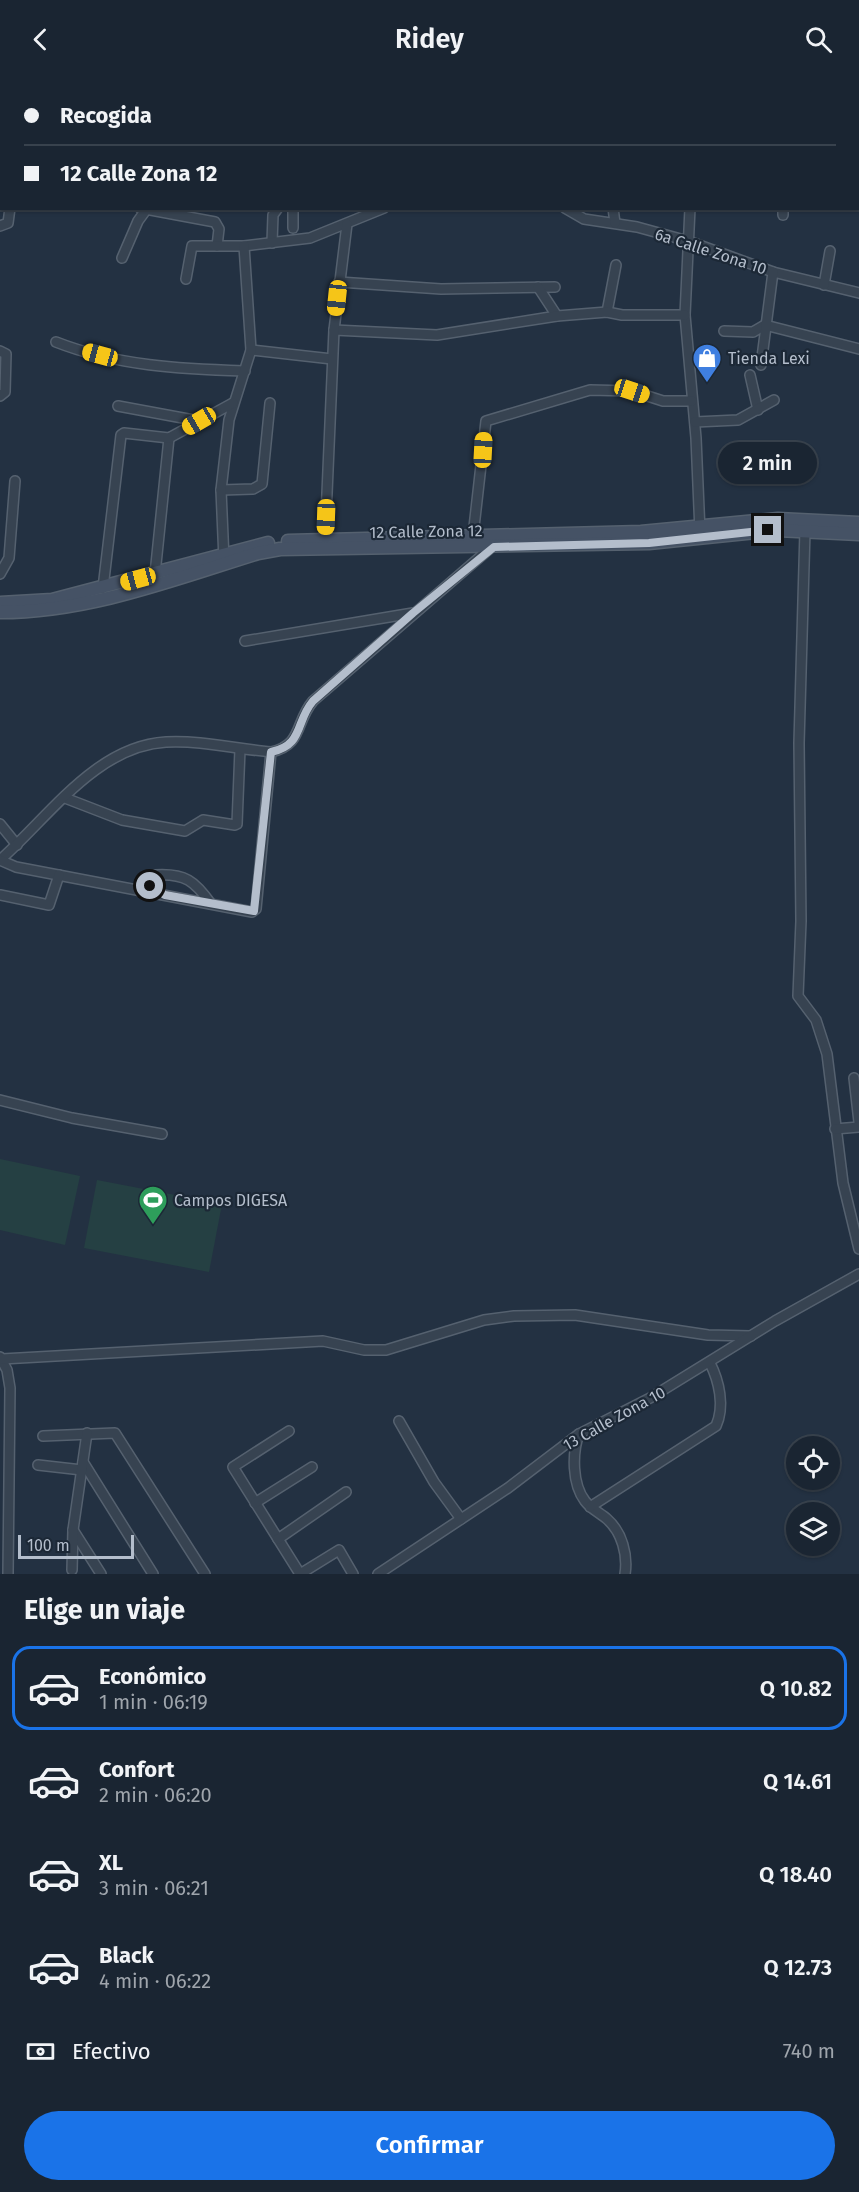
<!DOCTYPE html>
<html lang="es">
<meta charset="utf-8">
<style>
:root{--surface:#1a2532;--page:#232d3a;--text:#f1f3f6;--muted:#9fa5ac;--line:#38424d;--accent:#1a73e8}
body{margin:0;font-family:"Fira Sans",sans-serif;background:var(--page);color:var(--text);height:100vh;display:flex;flex-direction:column;font-size:22px;white-space:nowrap}
*{box-sizing:border-box;margin:0}
p{font-size:20px;color:var(--muted)}
.icon{flex:none;width:33px;height:33px;fill:none;stroke:currentColor;stroke-width:2;stroke-linecap:round;stroke-linejoin:round}
.map{position:relative;height:1496px;overflow:hidden}
.details{display:flex;flex-direction:column;background:var(--surface);flex:1}
.details>*{flex:none}
.banner{position:absolute;left:0px;top:0px;width:860px;height:132px;box-shadow:0 2px 4px #0004,0 0 0 2px var(--line);display:grid;align-content:center;height:132px;padding:0 24px;background:var(--surface)}
.buttons{position:absolute;left:786px;top:1358px;display:grid;gap:12px}
.buttons a{display:grid;place-items:center;width:54px;height:54px;border-radius:50%;background:var(--surface);box-shadow:0 2px 4px #0004,0 0 0 2px var(--line);font-size:30px}
.scale{position:absolute;left:18px;bottom:15px;width:116px;box-sizing:border-box;padding-left:6px;border:3px solid #b4becc;border-top:0;font-size:16px;line-height:21px;white-space:nowrap;color:#b4becc;-webkit-text-stroke:4px #1c2836;paint-order:stroke}
.end{position:absolute;width:27px;height:27px;margin:-14px;border:8px solid #b4becc;background:#111;box-shadow:0 0 0 3px #111}
.from{border-radius:50%}
.bubble{position:absolute;height:42px;border-radius:21px;background:var(--surface);box-shadow:0 2px 4px #0004,0 0 0 2px var(--line);font-size:20px;font-weight:600;line-height:42px;text-align:center}
.car{position:absolute;width:18px;height:36px;margin:-18px -9px;border-radius:8px;box-shadow:0 0 4px 2px #0007;background:linear-gradient(#f5c518 24%,#345 0 40%,#f5c518 0 76%,#345 0 86%,#f5c518 0)}
.banner b{display:flex;align-items:center;gap:21px;height:57px;font-size:22px}
.banner b+b{border-top:2px solid var(--line)}
.banner i{width:15px;height:15px;background:var(--text)}
ul{padding:0;list-style:none}
li{display:flex;align-items:center;gap:18px;height:84px;margin:0 12px 9px;padding:0 12px;border:3px solid transparent;border-radius:18px}
li div{flex:1}
li b{display:block;font-size:22px}
li em{font-style:normal;font-weight:600}
li.active{border-color:var(--accent)}
li>.icon{width:54px;height:54px;stroke-width:1.5}
h2{padding:0 24px;font-size:27px;line-height:72px}
.pay{display:flex;align-items:center;gap:15px;height:66px;padding:0 24px;font-size:22px}
.pay p{margin-inline-start:auto}
.button{display:flex;gap:12px;margin-top:auto;padding:12px 24px}
.button a{flex:1;height:69px;border-radius:36px;background:var(--accent);color:#fff;font-size:24px;font-weight:600;line-height:69px;text-align:center}
header{display:flex;justify-content:space-between;align-items:center;height:78px;padding:0 24px;background:var(--surface);font-size:27px;font-weight:600}
.map>svg:first-child{display:block}
</style>
<header><svg class="icon" aria-label="back" viewBox="0 0 24 24"><path d="M15 5l-7 7 7 7"/></svg>Ridey<svg class="icon" aria-label="search" viewBox="0 0 24 24"><circle cx="10" cy="10" r="6"/><path d="M15 15l6 6"/></svg></header>
<div class="map">
<svg width="859" height="1496" viewBox="0 0 859 1496">
<rect width="100%" height="100%" fill="#233142"/>
<g fill="#254043">
<polygon points="0,1081 80,1098 65,1167 0,1152"/>
<polygon points="97,1102 222,1126 209,1194 84,1170"/>
</g>
<g fill="none" stroke-linecap="round" stroke-linejoin="round">
<g stroke="#55616f" stroke-width="12">
<g id="street">
<polyline points="115,0 116,2"/>
<polyline points="15,2 15,0"/>
<polyline points="323,2 323,0"/>
<polyline points="382,2 382,0"/>
<polyline points="571,2 571,0"/>
<polyline points="706,2 706,0"/>
<polyline points="858,13 859,14"/>
<polyline points="140,130 215,144 219,151 217,168"/>
<polyline points="293,130 293,150"/>
<polyline points="565,130 584,141 637,149 688,163 773,194 859,215"/>
<polyline points="613,130 615,145"/>
<polyline points="690,130 685,237 696,360 700,454"/>
<polyline points="783,130 783,137"/>
<polyline points="0,148 8,145 10,130"/>
<polyline points="272,165 273,137 278,130"/>
<polyline points="122,180 138,143 146,132"/>
<polyline points="186,201 192,168 244,168 310,160 384,130"/>
<polyline points="339,204 441,211 555,209"/>
<polyline points="824,207 830,173"/>
<polyline points="538,209 557,238"/>
<polyline points="607,234 616,187"/>
<polyline points="334,252 437,257 557,238 607,234 622,237 685,237"/>
<polyline points="724,253 753,254 765,247 859,271"/>
<path d="M56,264C117,288 181,291 245,293"/>
<polyline points="251,272 332,281"/>
<polyline points="0,273 6,276 5,314 0,318"/>
<polyline points="761,287 773,194"/>
<polyline points="750,297 758,332"/>
<polyline points="118,328 199,343"/>
<polyline points="695,344 738,342 774,322"/>
<polyline points="221,412 253,411 262,406 270,325"/>
<polyline points="805,452 799,665 801,843 798,918 816,942 827,976 843,1105 859,1171"/>
<polyline points="473,458 486,343 590,312 632,313 663,323 692,323"/>
<polyline points="325,462 334,252 347,146"/>
<polyline points="224,482 221,412 229,342 251,272 244,168"/>
<polyline points="0,496 9,480 15,403"/>
<polyline points="155,496 169,360"/>
<polyline points="103,510 121,357 124,355 169,360 233,325"/>
<polyline points="245,563 413,535"/>
<polyline points="65,720 122,742 185,753 203,742 235,747 237,746 240,671"/>
<polyline points="0,746 17,767"/>
<path d="M0,782C49,739 96,668 166,664C200,662 237,671 271,674C303,667 295,644 313,623L494,467"/>
<polyline points="0,782 16,789 252,834 256,831 271,674"/>
<path d="M160,814L149,805L155,797C185,795 195,803 211,826"/>
<polyline points="0,817 49,827 59,797"/>
<polyline points="854,1000 859,1044"/>
<polyline points="0,1022 72,1040 162,1056"/>
<polyline points="835,1051 859,1049"/>
<polyline points="0,1279 7,1292 10,1310 8,1496"/>
<polyline points="2,1281 323,1263 364,1272 386,1272 484,1242 514,1238 575,1237 708,1257 751,1258"/>
<polyline points="399,1343 434,1404 461,1441"/>
<polyline points="289,1353 233,1389 300,1496 339,1472 353,1496"/>
<path d="M579,1356C572,1375 572,1406 585,1423C591,1431 600,1435 607,1441C622,1454 628,1477 625,1496"/>
<polyline points="43,1358 115,1355 205,1496"/>
<polyline points="83,1384 153,1496"/>
<polyline points="38,1387 82,1392"/>
<polyline points="255,1425 312,1389"/>
<path d="M590,1429L716,1348C725,1328 719,1303 710,1285"/>
<polyline points="73,1452 101,1496"/>
<polyline points="278,1461 346,1414"/>
<polyline points="72,1492 73,1452 87,1355"/>
<polyline points="378,1496 508,1410 579,1356 650,1320 775,1243 859,1196"/>
</g>
</g>
<g stroke="#55616f" stroke-width="15">
<g id="secondary">
<polyline points="288,463 641,454 778,441 859,445"/>
<polyline points="0,525 52,522 268,465"/>
<path d="M0,534C89,534 174,501 258,475L280,471L649,465L777,452L859,456"/>
</g>
</g>
<use href="#street" stroke="#374351" stroke-width="9"/>
<use href="#secondary" stroke="#455265" stroke-width="12"/>
</g>
<g fill="none" stroke-linecap="round" stroke-linejoin="round">
<path stroke="#b4becc" stroke-width="8" d="M150,808L165,817L254,833L271,674C304,667 295,644 313,623L413,535L494,469L649,465L768,452"/>
</g>
<defs>
<g id="shop-pin" transform="scale(1.5)"><path d="M0 17L-7.5 6A9.5 9.5 0 1 1 7.5 6Z" fill="#3f7fe0" stroke="#1c2836"/><path d="M-5-2.5h2.3a2.7 3.5 0 0 1 5.4 0H5L5.5 6h-11ZM-1.5-2.5h3a1.5 2.3 0 0 0-3 0Z" fill="#fff"/></g>
<g id="stadium-pin" transform="scale(1.5)"><path d="M0 17L-7.5 6A9.5 9.5 0 1 1 7.5 6Z" fill="#2e9e5b" stroke="#1c2836"/><path d="M0-5a6.5 5 0 1 0 0 10a6.5 5 0 1 0 0-10ZM-3.5-1.8h7v3.6h-7Z" fill="#fff"/></g>
</defs>
<g fill-rule="evenodd">
<use href="#shop-pin" x="707" y="280"/>
<use href="#stadium-pin" x="153" y="1122"/>
</g>
<g text-anchor="middle" stroke-width="4.5" stroke-linejoin="round" paint-order="stroke">
<g font-size="16" fill="#b4becc" stroke="#1c2836">
<text transform="translate(711 173) rotate(18)" y="6">6a Calle Zona 10</text>
<text transform="translate(426 453) rotate(-1)" y="6">12 Calle Zona 12</text>
<text transform="translate(614 1340) rotate(-29)" y="6">13 Calle Zona 10</text>
</g>
<g font-size="16" fill="#b4becc" stroke="#1c2836" text-anchor="start">
<text x="728" y="286">Tienda Lexi</text>
<text x="174" y="1128">Campos DIGESA</text>
</g>
</g>
</svg>
<div class="buttons">
<a><svg class="icon" aria-label="locate" viewBox="0 0 24 24"><circle cx="12" cy="12" r="6"/><path d="M12 2v4M12 18v4M2 12h4M18 12h4"/></svg></a>
<a><svg class="icon" aria-label="layers" viewBox="0 0 24 24"><path d="M12 4l9 5-9 5-9-5zM3 14l9 5 9-5"/></svg></a>
</div>
<div class="scale">100 m</div>
<i class="end from" style="left:150px;top:808px"></i>
<i class="end" style="left:768px;top:452px"></i>
<div class="bubble" style="left:718px;top:364px;width:99px">2 min</div>
<i class="car" style="left:337px;top:220px;rotate:186deg"></i>
<i class="car" style="left:100px;top:277px;rotate:285deg"></i>
<i class="car" style="left:632px;top:313px;rotate:108deg"></i>
<i class="car" style="left:199px;top:343px;rotate:240deg"></i>
<i class="car" style="left:483px;top:372px;rotate:3deg"></i>
<i class="car" style="left:326px;top:439px;rotate:182deg"></i>
<i class="car" style="left:138px;top:501px;rotate:255deg"></i>
<div class="banner">
<b><i class="from"></i>Recogida</b>
<b><i></i>12 Calle Zona 12</b>
</div>
</div>
<section class="details">
<h2>Elige un viaje</h2>
<ul>
<li class="active"><svg class="icon" aria-label="car" viewBox="0 0 24 24"><path d="M5 17H2v-5l4-1 3-4h7l3 4 3 1v5h-3M9 17h6M6 11h13"/><circle cx="7" cy="17" r="2"/><circle cx="17" cy="17" r="2"/></svg><div><b>Económico</b><p>1 min · 06:19</p></div><em>Q 10.82</em></li>
<li><svg class="icon" aria-label="car" viewBox="0 0 24 24"><path d="M5 17H2v-5l4-1 3-4h7l3 4 3 1v5h-3M9 17h6M6 11h13"/><circle cx="7" cy="17" r="2"/><circle cx="17" cy="17" r="2"/></svg><div><b>Confort</b><p>2 min · 06:20</p></div><em>Q 14.61</em></li>
<li><svg class="icon" aria-label="car" viewBox="0 0 24 24"><path d="M5 17H2v-5l4-1 3-4h7l3 4 3 1v5h-3M9 17h6M6 11h13"/><circle cx="7" cy="17" r="2"/><circle cx="17" cy="17" r="2"/></svg><div><b>XL</b><p>3 min · 06:21</p></div><em>Q 18.40</em></li>
<li><svg class="icon" aria-label="car" viewBox="0 0 24 24"><path d="M5 17H2v-5l4-1 3-4h7l3 4 3 1v5h-3M9 17h6M6 11h13"/><circle cx="7" cy="17" r="2"/><circle cx="17" cy="17" r="2"/></svg><div><b>Black</b><p>4 min · 06:22</p></div><em>Q 12.73</em></li>
</ul>
<div class="pay"><svg class="icon" aria-label="cash" viewBox="0 0 24 24"><path d="M3 7h18v10H3z"/><circle cx="12" cy="12" r="2"/></svg>Efectivo<p>740 m</p></div>
<div class="button"><a>Confirmar</a></div>
</section>
